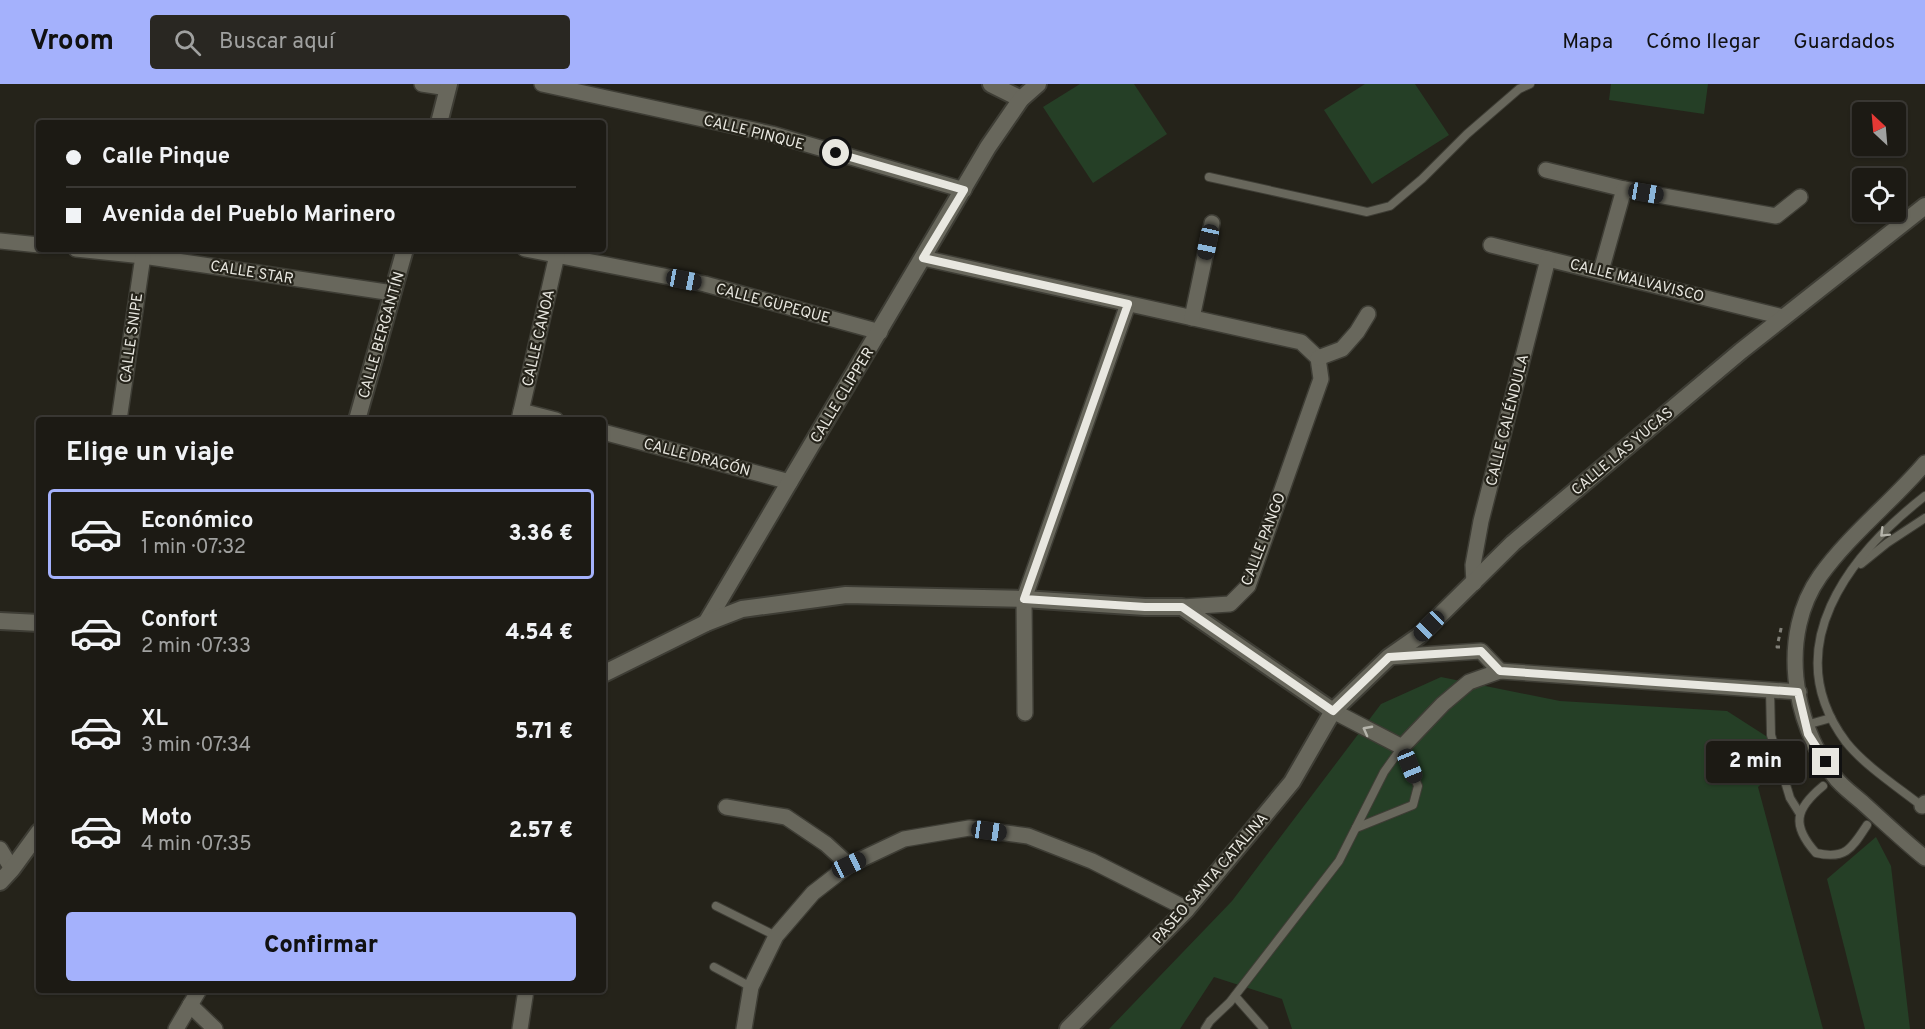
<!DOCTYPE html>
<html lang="es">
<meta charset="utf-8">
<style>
:root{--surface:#1c1a14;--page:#292722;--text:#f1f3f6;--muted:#a0a1a0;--line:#3a3834;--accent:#a4b1fc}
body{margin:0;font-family:Overpass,sans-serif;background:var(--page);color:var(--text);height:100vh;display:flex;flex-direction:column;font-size:22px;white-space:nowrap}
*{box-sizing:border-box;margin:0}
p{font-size:20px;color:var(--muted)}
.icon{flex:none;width:33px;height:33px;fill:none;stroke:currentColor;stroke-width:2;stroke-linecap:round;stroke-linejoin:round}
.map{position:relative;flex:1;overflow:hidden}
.side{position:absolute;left:36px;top:333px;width:570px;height:576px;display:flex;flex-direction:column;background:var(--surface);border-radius:6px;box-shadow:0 2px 4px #0004,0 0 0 2px var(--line)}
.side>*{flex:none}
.guide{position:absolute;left:36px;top:36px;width:570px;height:132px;border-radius:6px;box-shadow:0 2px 4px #0004,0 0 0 2px var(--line);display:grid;align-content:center;height:132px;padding:0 30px;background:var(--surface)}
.needle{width:39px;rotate:334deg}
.controls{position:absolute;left:1852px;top:18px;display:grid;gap:12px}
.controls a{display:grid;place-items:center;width:54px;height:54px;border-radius:6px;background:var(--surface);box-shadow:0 2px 4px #0004,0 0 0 2px var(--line);font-size:30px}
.end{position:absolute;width:27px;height:27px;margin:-14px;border:8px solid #e8e7e0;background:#111;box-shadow:0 0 0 3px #111}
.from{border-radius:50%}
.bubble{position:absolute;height:42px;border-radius:6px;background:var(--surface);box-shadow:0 2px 4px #0004,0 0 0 2px var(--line);font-size:20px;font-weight:800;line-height:42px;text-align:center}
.car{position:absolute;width:18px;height:36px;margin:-18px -9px;border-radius:8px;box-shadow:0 0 4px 2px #0007;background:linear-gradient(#222 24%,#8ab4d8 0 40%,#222 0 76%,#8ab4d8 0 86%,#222 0)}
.guide b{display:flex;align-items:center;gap:21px;height:57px;font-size:22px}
.guide b+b{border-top:2px solid var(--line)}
.guide i{width:15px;height:15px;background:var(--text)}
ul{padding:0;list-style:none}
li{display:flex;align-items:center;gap:18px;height:90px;margin:0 12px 9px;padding:0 18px;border:3px solid transparent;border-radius:6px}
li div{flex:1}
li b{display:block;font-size:22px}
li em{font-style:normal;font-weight:800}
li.on{border-color:var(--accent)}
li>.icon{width:54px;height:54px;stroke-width:1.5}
h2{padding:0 30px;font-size:27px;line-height:72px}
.button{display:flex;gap:12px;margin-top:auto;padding:12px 30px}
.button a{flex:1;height:69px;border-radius:6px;background:var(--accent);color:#111;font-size:24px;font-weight:800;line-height:69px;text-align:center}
header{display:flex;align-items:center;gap:36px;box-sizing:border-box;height:84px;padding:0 30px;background:var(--accent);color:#111}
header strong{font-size:28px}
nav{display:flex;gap:33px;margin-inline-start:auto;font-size:21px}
.search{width:420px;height:54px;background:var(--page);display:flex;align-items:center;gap:15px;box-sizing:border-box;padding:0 21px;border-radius:6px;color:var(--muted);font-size:22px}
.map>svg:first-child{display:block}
</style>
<header>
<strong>Vroom</strong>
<div class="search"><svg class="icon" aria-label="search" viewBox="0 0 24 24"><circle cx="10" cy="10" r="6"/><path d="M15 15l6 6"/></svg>Buscar aquí</div>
<nav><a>Mapa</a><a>Cómo llegar</a><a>Guardados</a></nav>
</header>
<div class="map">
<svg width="1925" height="945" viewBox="0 0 1925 945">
<rect width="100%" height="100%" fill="#25231a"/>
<g fill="#253f26">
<polygon points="1080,0 1134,0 1167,50 1093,99 1043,23"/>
<polygon points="1365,0 1415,0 1449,51 1372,100 1324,26"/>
<polygon points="1611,0 1708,0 1704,30 1609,16"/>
<polygon points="1441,593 1560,617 1727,627 1794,670 1758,703 1823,945 1292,945 1282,915 1214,893 1180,945 1109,945 1232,817 1381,620"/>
<polygon points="1876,753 1891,782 1910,945 1865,945 1827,795"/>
</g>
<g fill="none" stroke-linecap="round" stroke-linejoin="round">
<g stroke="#3e3d35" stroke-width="10">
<g id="service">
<polyline points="1209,93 1367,128 1390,122 1422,95 1467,50 1519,5 1530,0"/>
<polyline points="1861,480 1887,459 1925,434"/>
<polyline points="1770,606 1771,651 1790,714 1800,730"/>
<polyline points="1806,641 1831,634"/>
<path d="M1823,702C1795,725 1791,741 1816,769C1846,776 1852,764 1867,741"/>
<path d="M1923,723C1899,704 1865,682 1846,658C1776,564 1849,471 1925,412"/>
<polyline points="1356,744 1413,721 1418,702 1402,663"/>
<polyline points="716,822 776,852"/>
<polyline points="714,883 751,903"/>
<polyline points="1235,912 1264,945"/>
<polyline points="1205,945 1210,937 1230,918 1339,777 1384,688 1402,663"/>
</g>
</g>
<g stroke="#3e3d35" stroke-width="18">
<g id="minor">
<polyline points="422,0 448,4"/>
<polyline points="542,0 772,50 964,106"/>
<polyline points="1546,86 1624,105 1776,132 1800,113"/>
<polyline points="0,157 39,161"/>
<polyline points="1491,161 1783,233"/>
<polyline points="76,165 143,172 393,209"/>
<polyline points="525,165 705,200 880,248"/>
<polyline points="923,174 1301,258 1318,274 1321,295 1248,502 1230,520 1182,523"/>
<polyline points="1601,187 1624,105"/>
<polyline points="1192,234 1212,139"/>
<polyline points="1318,274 1342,265 1357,248 1368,230"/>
<polyline points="521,327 556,336"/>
<polyline points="119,336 143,172"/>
<polyline points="519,336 557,171"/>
<polyline points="603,348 790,398"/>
<path d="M1925,379C1892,418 1850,450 1820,492C1779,550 1792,638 1834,692C1841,702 1854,711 1864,720C1884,738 1904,757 1925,774"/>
<polyline points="1474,499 1473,481 1481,437 1548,175"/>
<polyline points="1389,573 1481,567 1500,587"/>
<polyline points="1333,627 1402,663 1443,620 1469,598 1500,587 1799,608"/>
<polyline points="1025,629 1024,515 1128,220"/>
<polyline points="1922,722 1925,719"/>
<polyline points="726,723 786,733 826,760 849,781"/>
<polyline points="0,765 12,785"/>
<polyline points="190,921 215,945"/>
<polyline points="176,945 199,906"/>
<polyline points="520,945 526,906"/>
<polyline points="744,945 751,903 776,852 813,809 849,781 904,755 969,744 1028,752 1092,777 1187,825"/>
</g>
</g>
<g stroke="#3e3d35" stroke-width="20">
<g id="tertiary">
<polyline points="991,0 1021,15"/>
<polyline points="439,39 449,0"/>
<polyline points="357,336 405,165"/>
<polyline points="0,537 39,539"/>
<polyline points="706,539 988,63 1021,15 1038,0"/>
<polyline points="603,590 706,539 742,525 846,511 1024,515 1145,523 1182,523 1333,627"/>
<polyline points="0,798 12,785 39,748"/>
<polyline points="1068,945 1187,825 1292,698 1333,627 1389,573 1419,552 1513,459 1741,267 1925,122"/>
</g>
</g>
<polyline stroke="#818078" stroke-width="3" stroke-dasharray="4.5 4.5" stroke-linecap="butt" points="1780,563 1777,563 1782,540"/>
<use href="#service" stroke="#68675c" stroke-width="8"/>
<use href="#minor" stroke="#68675c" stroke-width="15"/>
<use href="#tertiary" stroke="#68675c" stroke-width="16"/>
</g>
<defs><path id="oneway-chevron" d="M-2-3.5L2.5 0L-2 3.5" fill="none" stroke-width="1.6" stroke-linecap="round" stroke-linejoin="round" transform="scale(1.5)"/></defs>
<g stroke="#b5b4ab">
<use href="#oneway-chevron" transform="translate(1884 449) rotate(135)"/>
<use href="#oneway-chevron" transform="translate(1367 646) rotate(-152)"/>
</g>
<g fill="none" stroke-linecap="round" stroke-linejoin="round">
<polyline stroke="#e8e7e0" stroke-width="8" points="836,69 964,106 923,174 1128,220 1024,515 1145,523 1182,523 1333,627 1389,573 1481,567 1500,587 1798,608 1808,650 1826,678"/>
</g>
<g text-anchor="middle" stroke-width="4.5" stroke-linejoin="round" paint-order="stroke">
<g font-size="15" fill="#e8e7e0" stroke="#25231a">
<text transform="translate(754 48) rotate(14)" y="5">CALLE PINQUE</text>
<text transform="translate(252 188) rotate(9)" y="5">CALLE STAR</text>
<text transform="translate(1637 196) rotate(14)" y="5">CALLE MALVAVISCO</text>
<text transform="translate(773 219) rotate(15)" y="5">CALLE GUPEQUE</text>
<text transform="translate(381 251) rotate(-74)" y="5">CALLE BERGANTÍN</text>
<text transform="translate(131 254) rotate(-82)" y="5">CALLE SNIPE</text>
<text transform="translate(538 254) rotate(-77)" y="5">CALLE CANOA</text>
<text transform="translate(842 311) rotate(-59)" y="5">CALLE CLIPPER</text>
<text transform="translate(1507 336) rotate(-76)" y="5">CALLE CALÉNDULA</text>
<text transform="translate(1622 367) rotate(-40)" y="5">CALLE LAS YUCAS</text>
<text transform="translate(697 373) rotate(15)" y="5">CALLE DRAGÓN</text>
<text transform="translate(1263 455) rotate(-69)" y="5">CALLE PANGO</text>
<text transform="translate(1210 794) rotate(-49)" y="5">PASEO SANTA CATALINA</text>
</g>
</g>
</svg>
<div class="controls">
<a><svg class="needle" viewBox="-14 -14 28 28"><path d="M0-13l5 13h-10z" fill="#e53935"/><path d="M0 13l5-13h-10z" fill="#a0a1a0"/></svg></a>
<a><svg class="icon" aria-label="locate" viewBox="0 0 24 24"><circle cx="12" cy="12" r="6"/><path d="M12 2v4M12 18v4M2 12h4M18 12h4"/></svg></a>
</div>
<i class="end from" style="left:836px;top:69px"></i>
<i class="end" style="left:1826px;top:678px"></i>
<div class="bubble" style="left:1706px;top:657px;width:99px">2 min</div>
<i class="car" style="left:1646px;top:109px;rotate:100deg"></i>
<i class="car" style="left:1208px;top:158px;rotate:192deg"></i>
<i class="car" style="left:684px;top:196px;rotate:101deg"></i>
<i class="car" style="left:1429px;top:542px;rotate:225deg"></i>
<i class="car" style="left:1410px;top:682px;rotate:158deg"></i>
<i class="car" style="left:989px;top:747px;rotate:98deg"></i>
<i class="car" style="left:849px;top:781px;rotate:65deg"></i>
<div class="guide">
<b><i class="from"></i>Calle Pinque</b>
<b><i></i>Avenida del Pueblo Marinero</b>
</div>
<section class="side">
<h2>Elige un viaje</h2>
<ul>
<li class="on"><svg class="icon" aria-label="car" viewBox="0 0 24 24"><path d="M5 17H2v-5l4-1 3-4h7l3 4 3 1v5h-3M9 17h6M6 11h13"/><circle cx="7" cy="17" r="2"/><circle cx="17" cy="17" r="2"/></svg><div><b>Económico</b><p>1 min · 07:32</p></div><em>3.36 €</em></li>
<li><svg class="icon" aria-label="car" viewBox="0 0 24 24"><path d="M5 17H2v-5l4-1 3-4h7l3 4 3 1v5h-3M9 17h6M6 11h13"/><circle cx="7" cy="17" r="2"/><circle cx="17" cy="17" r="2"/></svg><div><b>Confort</b><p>2 min · 07:33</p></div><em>4.54 €</em></li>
<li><svg class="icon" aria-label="car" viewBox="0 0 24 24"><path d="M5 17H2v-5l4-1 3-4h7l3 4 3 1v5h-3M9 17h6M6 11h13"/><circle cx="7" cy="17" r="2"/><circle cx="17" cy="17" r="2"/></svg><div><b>XL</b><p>3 min · 07:34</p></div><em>5.71 €</em></li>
<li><svg class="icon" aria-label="car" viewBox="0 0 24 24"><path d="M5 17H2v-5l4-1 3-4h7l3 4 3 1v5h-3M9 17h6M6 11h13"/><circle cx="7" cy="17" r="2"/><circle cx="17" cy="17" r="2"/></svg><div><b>Moto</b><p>4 min · 07:35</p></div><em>2.57 €</em></li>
</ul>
<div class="button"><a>Confirmar</a></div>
</section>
</div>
